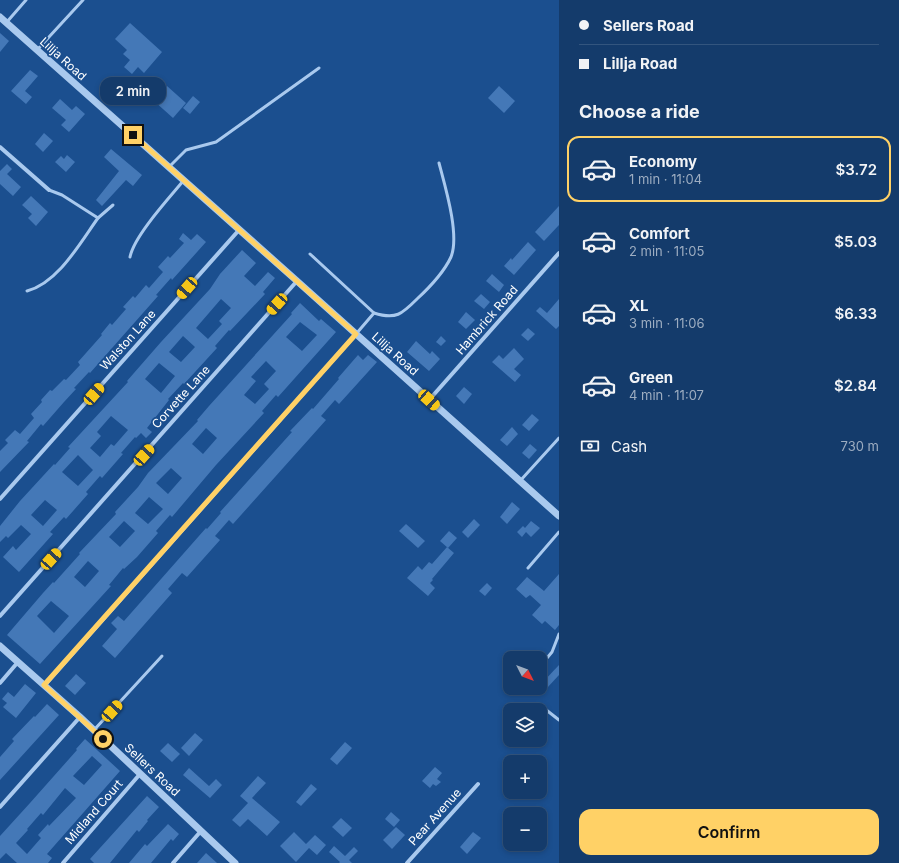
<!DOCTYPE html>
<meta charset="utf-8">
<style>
:root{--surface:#143b6b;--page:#214673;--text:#f1f3f6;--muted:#9dadc1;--line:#33557e;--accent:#ffd166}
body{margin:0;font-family:Inter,sans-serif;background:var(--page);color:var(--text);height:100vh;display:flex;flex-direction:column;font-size:15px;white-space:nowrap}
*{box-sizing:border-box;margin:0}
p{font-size:13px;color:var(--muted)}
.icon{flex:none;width:22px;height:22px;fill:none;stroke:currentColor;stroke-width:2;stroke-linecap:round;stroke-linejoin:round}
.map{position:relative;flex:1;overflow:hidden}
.panel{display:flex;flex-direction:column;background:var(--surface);width:340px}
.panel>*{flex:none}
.guide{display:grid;align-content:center;height:88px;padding:0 20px;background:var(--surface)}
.needle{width:26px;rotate:132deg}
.controls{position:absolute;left:503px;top:651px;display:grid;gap:8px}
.controls a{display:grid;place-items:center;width:44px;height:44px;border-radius:8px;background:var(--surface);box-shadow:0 2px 6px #0003,0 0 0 1px var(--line);font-size:20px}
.end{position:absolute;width:18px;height:18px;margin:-9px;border:5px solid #ffd166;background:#111;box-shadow:0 0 0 2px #111}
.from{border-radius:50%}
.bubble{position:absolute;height:28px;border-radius:12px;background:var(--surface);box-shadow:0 2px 6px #0003,0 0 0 1px var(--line);font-size:13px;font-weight:600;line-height:28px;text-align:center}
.car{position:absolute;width:12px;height:24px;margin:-12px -6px;border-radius:5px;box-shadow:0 0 3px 1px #0007;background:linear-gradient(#f5c518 24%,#345 0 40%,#f5c518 0 76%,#345 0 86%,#f5c518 0)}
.guide b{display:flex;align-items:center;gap:14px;height:38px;font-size:15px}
.guide b+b{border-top:1px solid var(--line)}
.guide i{width:10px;height:10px;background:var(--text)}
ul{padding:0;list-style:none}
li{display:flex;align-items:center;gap:12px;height:66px;margin:0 8px 6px;padding:0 12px;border:2px solid transparent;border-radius:12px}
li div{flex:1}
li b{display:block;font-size:15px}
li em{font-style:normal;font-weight:600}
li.on{border-color:var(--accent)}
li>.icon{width:36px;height:36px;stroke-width:1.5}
h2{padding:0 20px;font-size:18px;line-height:48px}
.pay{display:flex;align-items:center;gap:10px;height:44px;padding:0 20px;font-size:15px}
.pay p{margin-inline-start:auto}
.action{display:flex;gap:8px;margin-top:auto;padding:8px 20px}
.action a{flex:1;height:46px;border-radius:12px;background:var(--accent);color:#111;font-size:16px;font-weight:600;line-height:46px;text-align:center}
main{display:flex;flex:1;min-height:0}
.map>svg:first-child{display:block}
</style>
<main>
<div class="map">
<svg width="559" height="863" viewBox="0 0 559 863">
<rect width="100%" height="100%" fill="#1b4f8f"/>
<g fill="#4478b7" fill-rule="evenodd">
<polygon points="130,23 162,52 144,73 138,67 132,74 124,67 130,60 123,54 127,50 115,39"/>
<polygon points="0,33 9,41 0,52"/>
<polygon points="30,70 38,76 25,91 32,97 26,104 11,91"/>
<polygon points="167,86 186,103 173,118 154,101"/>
<polygon points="499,86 515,101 504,113 488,98"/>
<polygon points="193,96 200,102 190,114 183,108"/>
<polygon points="60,99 72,110 76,106 85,114 69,132 61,125 66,120 52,108"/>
<polygon points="44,133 53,141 43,152 35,144"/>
<polygon points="111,149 142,175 133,186 126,180 102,206 96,200 119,171 104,157"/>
<polygon points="67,155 75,162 66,172 55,162 61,156 64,159"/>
<polygon points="7,164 12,169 7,174 21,187 13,196 0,184 0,171"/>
<polygon points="31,196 48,212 36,226 28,218 32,214 22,205"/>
<polygon points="559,206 559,225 544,241 535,232"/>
<polygon points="183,233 191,240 197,234 206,242 172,280 171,278 156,295 158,296 90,373 89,372 74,388 76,389 64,402 43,426 41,424 27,441 29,442 0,472 0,451 8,443 5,440 15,430 20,434 34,418 31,414 42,402 41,400 50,390 52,391 64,379 66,380 80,365 78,362 102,335 101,334 110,323 112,325 126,309 123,307 133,296 135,298 146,285 149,288 163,272 158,267 168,256 170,258 184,243 179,239"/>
<polygon points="528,242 536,250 514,275 504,266 511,258 512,260"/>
<path d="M242,250L256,263L244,276L255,286L268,272L275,278L263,292L265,294L230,331L229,330L215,346L217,348L184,384L183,383L168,399L169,400L147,428L152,432L146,438L141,433L136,438L135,437L121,453L123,454L102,478L100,476L86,492L88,494L66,519L64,517L50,532L53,534L19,572L3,557L13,546L16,550L31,534L21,525L8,538L6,536L0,542V526L20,501L54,464L55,465L70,448L68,447L128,382L127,381L161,342L210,289L220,274ZM221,299L231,308L219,321L222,324L208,339L196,328ZM183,336L195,347L181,362L169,352ZM159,363L175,376L161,393L145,379ZM111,416L128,430L114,446L111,444L100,457L90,448L101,436L97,432ZM78,455L93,470L78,486L62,472ZM45,500L57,510L43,526L31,515Z"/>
<polygon points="492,274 504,285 499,292 486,281"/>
<polygon points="481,294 490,302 484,309 474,301"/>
<polygon points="559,299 559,326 556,329 536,311 540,307 547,313"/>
<path d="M300,303L319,321L321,319L336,332L278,397L276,395L262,411L264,413L216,465L172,517L170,515L156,531L158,533L137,557L124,569L123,568L109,585L111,586L40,664L7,635L43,593L53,582L54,583L80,554L79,553L116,514L115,512L138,487L148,473L198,421L197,420L209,406L292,314L291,313ZM300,322L317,335L302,351L286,337ZM266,361L276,371L264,384L269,389L255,404L244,395L256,381L251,377ZM206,428L217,438L203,454L192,444ZM171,468L182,478L168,494L156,483ZM149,497L163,509L148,524L135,513ZM124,521L135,531L120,547L109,537ZM88,561L99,571L85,587L74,577ZM51,601L69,616L54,633L37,616Z"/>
<polygon points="466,312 475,320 466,329 458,322"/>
<polygon points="528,328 535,334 528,341 521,335"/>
<polygon points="441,336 446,341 441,346 436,342"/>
<polygon points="416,341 430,354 432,351 440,359 429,371 407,352"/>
<polygon points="514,348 524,359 514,369 521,375 515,382 492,362 499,355 503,359"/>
<polygon points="358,355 363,360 368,355 377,362 339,404 335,400 321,416 326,420 233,524 229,520 215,536 220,540 187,577 182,573 168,589 172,593 115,658 102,646 117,629 111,623 118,616 124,621 206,528 207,529 221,513 220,512 292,432 290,431 312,408 313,409 339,379 338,378"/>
<polygon points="464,387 472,394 464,404 456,396"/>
<polygon points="532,414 539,420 529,431 522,425"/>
<polygon points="512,427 518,434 507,446 500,440"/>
<polygon points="530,444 537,450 529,459 522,453"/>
<polygon points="512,502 520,509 507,524 500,517"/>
<polygon points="474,519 480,525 468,538 462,532"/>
<polygon points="531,521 540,528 531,537 526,532 522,537 517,532 523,526 525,528"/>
<polygon points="406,524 425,541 418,548 399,531"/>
<polygon points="449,531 457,538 448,548 440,541"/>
<polygon points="447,547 454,553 432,579 433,580 430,583 435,588 428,596 407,578 418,566 422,570 429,562 432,564"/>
<polygon points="559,574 559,625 555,630 545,621 542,624 532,615 541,605 530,595 526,598 516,589 527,577 544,591"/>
<polygon points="487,583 492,588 485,596 479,591"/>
<polygon points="559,665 559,675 547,688 542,683"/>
<polygon points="76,674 86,683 75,695 65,686"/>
<polygon points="25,684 36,693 16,718 3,707 7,703 2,699 8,692 14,697"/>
<polygon points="47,704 59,715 0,780 0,757 14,741 12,739 34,716 35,717"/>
<polygon points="195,733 203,740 189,756 181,748"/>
<path d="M85,739L120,771L47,854L52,858L48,863H17L6,853L0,859V836L30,803L77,750L76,749ZM92,756L102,765L84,785L73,776ZM65,788L76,798L49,826L48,824L38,835L41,838L27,854L16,843L28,830L27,829L41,813L43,815Z"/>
<polygon points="345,742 352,748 337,765 330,759"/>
<polygon points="168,743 180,754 172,762 160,751"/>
<polygon points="435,767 442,773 437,779 441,782 436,786 433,784 430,788 422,781"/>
<polygon points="189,768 209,786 216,779 222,785 210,798 183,775"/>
<polygon points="258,776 266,783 252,798 280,822 267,836 248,819 240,827 232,820 248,803 240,796"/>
<polygon points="311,784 317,789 301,806 296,802"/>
<polygon points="147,796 159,807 147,820 148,821 139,832 137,830 110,863 94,863 90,859"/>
<polygon points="391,812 400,820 394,827 385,819"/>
<polygon points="341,818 352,828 343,837 332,827"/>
<polygon points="168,824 179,834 173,841 171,839 151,863 129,863 145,844 147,846"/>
<polygon points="396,827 405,835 392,849 383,840"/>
<polygon points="294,832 306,844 315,835 326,845 317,855 309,848 296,862 280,846"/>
<polygon points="473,832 481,838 467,854 460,847"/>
<polygon points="334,846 345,856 354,847 358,851 349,860 352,863 339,863 340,862 329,852"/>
<polygon points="206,853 217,863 197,863"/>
</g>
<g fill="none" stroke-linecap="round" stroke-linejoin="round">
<g stroke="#a9c9ee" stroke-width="3">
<polyline points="6,23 26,0"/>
<polyline points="37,50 83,0"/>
<polyline points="169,167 186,150 216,142 223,137 319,68"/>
<polyline points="98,218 113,205"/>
<polyline points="310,254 374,313 356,334"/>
<path d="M130,257C134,236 169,198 184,180"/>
<path d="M27,291C58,283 80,243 98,218L62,195L49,190"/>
<path d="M374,313C396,320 402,314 417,299C430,287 443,274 451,257C460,235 445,186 439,163"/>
<polyline points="520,481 559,438"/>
<polyline points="528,568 559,532"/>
<polyline points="547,658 552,652 559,634"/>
<polyline points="545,709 559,720"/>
<polyline points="94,730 162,656"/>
</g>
<g stroke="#a9c9ee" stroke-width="4">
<polyline points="0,147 49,190"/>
<polyline points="429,400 559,253"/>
<polyline points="0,499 239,230"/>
<polyline points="0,616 297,281"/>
<polyline points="0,683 18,662"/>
<polyline points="45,685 356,334"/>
<polyline points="0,807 80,717"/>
<polyline points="63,863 140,774"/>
<polyline points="173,863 201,831"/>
<polyline points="407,863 478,784"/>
</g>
<g stroke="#a9c9ee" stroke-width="7">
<polyline points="0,17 297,281 559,516"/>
<polyline points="0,646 80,717 235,863"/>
</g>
</g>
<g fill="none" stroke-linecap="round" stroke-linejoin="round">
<polyline stroke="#ffd166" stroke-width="5" points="103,739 44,685 356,334 133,135"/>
</g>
<g text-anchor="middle" stroke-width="3.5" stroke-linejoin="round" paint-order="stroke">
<g font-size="12" fill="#fff" stroke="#1b4f8f">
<text transform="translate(63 59) rotate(42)" y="4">Lillja Road</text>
<text transform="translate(487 320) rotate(-49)" y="4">Hambrick Road</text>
<text transform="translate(128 340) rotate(-48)" y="4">Walston Lane</text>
<text transform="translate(395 354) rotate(42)" y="4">Lillja Road</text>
<text transform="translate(181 397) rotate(-48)" y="4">Corvette Lane</text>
<text transform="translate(152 770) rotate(43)" y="4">Sellers Road</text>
<text transform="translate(94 812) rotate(-49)" y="4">Midland Court</text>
<text transform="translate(435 817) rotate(-48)" y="4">Pear Avenue</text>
</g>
</g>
</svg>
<div class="controls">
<a><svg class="needle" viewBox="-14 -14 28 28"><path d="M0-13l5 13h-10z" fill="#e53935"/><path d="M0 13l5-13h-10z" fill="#9dadc1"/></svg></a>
<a><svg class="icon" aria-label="layers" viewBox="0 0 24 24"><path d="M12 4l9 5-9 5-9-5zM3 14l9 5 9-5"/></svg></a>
<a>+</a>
<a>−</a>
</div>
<i class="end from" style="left:103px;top:739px"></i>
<i class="end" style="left:133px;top:135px"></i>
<div class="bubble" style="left:100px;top:77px;width:66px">2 min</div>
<i class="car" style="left:187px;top:288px;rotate:221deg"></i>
<i class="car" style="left:277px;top:304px;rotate:222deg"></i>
<i class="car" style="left:94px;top:394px;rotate:41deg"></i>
<i class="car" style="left:429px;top:400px;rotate:132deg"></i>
<i class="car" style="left:144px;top:455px;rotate:42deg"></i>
<i class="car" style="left:51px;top:559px;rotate:42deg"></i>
<i class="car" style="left:112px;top:711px;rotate:42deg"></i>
</div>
<section class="panel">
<div class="guide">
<b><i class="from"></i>Sellers Road</b>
<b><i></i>Lillja Road</b>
</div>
<h2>Choose a ride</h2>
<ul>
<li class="on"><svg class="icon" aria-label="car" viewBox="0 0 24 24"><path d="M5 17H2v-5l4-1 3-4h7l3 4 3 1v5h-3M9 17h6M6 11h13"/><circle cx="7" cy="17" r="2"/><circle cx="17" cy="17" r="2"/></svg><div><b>Economy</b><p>1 min · 11:04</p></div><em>$3.72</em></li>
<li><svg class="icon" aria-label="car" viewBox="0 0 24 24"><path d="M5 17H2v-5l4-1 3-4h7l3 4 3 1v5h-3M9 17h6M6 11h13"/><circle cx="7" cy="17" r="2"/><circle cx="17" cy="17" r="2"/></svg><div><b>Comfort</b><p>2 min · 11:05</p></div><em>$5.03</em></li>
<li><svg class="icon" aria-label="car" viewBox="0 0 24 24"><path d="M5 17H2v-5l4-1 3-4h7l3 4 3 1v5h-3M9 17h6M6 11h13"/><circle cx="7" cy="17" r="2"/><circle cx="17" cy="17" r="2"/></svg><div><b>XL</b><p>3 min · 11:06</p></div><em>$6.33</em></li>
<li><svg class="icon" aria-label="car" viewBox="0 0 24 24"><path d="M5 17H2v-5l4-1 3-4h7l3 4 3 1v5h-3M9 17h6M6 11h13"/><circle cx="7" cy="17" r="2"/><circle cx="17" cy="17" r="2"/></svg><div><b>Green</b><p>4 min · 11:07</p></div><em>$2.84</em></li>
</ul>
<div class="pay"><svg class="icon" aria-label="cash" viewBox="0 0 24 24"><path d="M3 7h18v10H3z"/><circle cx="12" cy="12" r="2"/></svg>Cash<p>730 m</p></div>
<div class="action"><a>Confirm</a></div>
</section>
</main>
